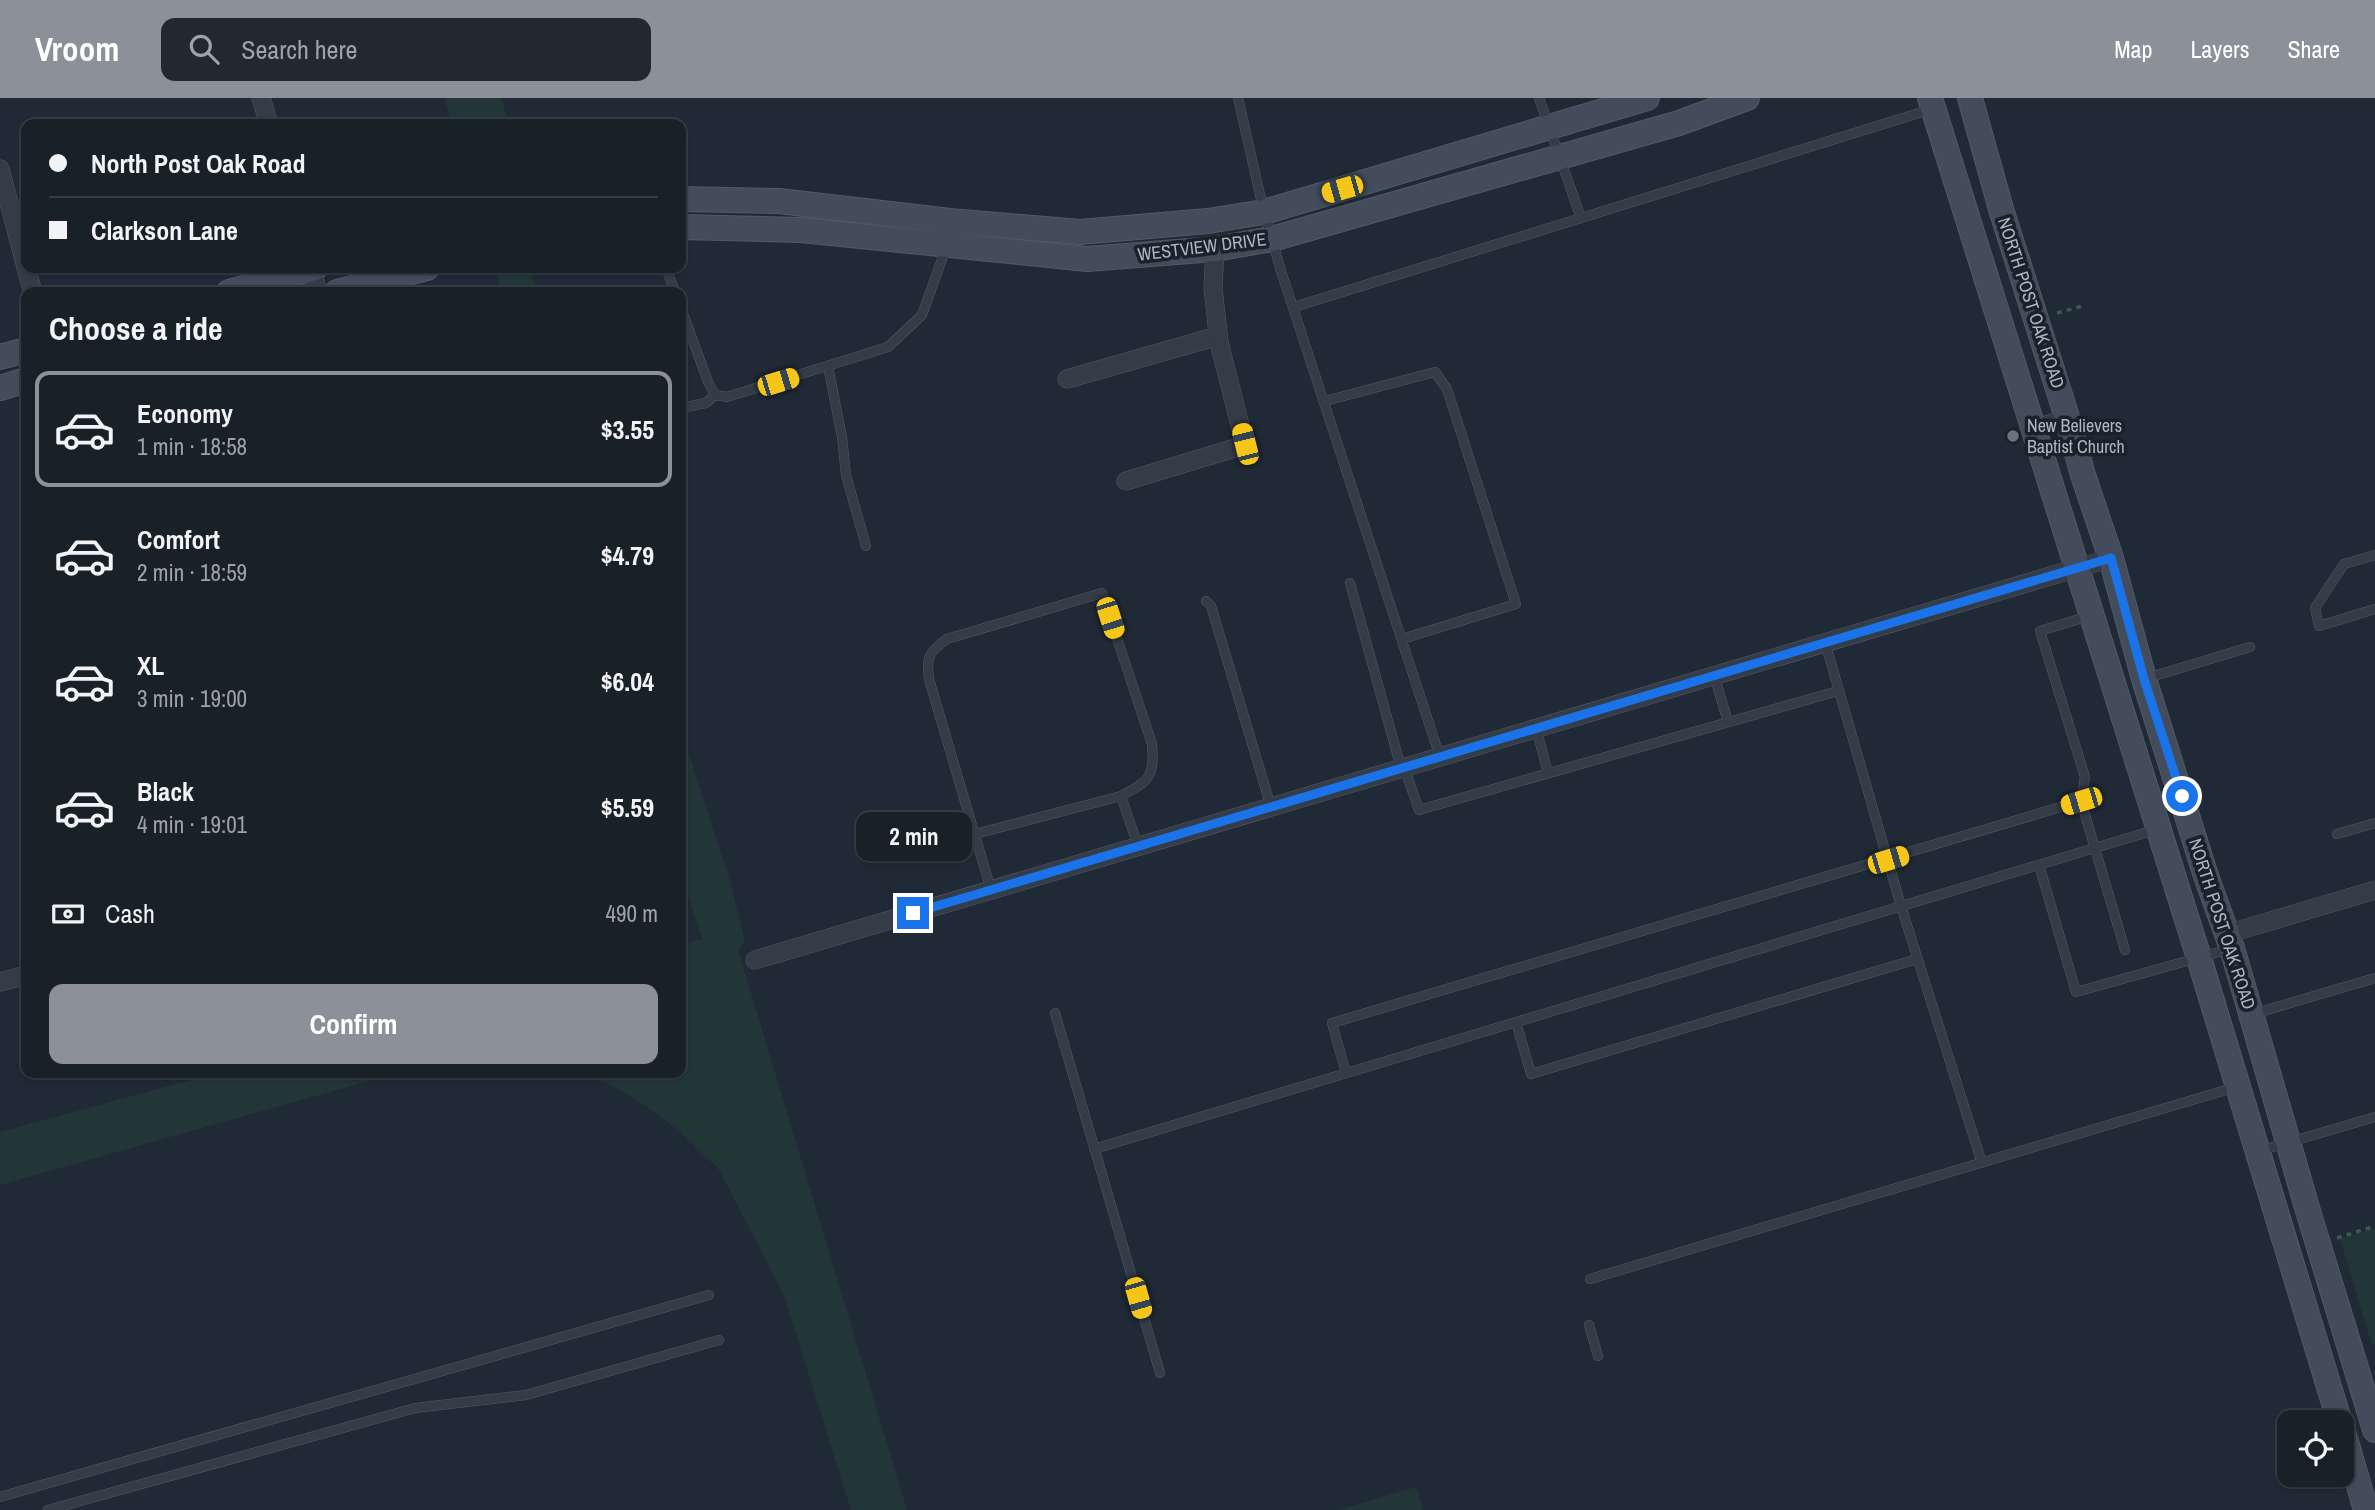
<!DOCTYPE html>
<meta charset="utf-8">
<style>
:root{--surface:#182028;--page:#212830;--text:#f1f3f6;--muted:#9fa3a8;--line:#363e45;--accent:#8c9099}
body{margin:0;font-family:"Archivo Narrow",sans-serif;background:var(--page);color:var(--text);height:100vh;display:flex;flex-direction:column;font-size:26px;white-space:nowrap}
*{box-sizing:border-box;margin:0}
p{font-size:23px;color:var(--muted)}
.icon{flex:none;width:38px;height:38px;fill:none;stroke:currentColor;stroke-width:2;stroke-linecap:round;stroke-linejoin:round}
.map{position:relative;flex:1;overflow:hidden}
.details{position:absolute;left:21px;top:189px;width:665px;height:791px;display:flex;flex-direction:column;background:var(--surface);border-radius:14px;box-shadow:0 2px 5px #0004,0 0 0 2px var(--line)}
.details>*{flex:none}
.guide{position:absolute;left:21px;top:21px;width:665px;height:154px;border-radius:14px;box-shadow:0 2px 5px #0004,0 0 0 2px var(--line);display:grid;align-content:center;height:154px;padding:0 28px;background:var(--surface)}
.buttons{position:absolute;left:2277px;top:1312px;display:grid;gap:14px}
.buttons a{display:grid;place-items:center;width:77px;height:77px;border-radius:14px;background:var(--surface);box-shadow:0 2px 5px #0004,0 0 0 2px var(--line);font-size:35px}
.end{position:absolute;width:32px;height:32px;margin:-16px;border:9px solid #1a73e8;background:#fff;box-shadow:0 0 0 4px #fff}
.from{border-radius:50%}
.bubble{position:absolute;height:49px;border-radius:14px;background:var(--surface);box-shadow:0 2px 5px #0004,0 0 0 2px var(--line);font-size:23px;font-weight:700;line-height:49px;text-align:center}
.car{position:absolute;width:21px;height:42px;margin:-21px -10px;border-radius:9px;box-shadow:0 0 5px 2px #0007;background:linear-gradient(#f5c518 24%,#345 0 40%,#f5c518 0 76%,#345 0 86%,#f5c518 0)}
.guide b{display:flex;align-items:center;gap:24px;height:66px;font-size:26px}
.guide b+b{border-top:2px solid var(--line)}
.guide i{width:18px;height:18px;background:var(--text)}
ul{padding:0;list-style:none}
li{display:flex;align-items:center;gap:21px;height:116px;margin:0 14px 10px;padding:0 14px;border:4px solid transparent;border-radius:14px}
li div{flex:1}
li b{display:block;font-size:26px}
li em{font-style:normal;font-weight:700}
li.selected{border-color:var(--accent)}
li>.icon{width:63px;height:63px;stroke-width:1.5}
h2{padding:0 28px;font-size:32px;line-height:84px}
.pay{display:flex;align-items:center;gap:18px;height:77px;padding:0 28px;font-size:26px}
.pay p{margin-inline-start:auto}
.button{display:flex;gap:14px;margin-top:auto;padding:14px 28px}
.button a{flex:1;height:80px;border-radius:14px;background:var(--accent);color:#fff;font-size:28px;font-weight:700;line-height:80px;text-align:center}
header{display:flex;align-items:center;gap:42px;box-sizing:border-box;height:98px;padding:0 35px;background:var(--accent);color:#fff}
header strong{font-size:33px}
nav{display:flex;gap:38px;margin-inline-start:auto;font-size:24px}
.search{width:490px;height:63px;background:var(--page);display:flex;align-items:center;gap:18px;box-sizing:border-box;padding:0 24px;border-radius:14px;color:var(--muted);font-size:26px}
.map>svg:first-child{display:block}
</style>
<header>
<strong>Vroom</strong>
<div class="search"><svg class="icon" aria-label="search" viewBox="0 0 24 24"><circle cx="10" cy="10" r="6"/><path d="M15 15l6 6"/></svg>Search here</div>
<nav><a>Map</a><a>Layers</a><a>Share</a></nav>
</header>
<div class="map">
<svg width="2375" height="1412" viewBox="0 0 2375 1412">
<rect width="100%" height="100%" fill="#202a36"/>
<g fill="#223637">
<polygon points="444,0 501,0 509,26 452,26"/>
<polygon points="494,170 529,170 537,194 502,194"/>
<polygon points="681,632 728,776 745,843 738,852 907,1412 851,1412 784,1197 718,1070 674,1029 646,1008 611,987 575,975 681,975 681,847 702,841 681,773"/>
<polygon points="217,975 397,975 0,1087 0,1034"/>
<polygon points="2375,1130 2375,1246 2372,1247 2340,1141"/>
<polygon points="1416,1389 1423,1412 1339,1412"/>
</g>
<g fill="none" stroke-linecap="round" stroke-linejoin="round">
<g stroke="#515a65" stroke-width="10">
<g id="service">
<polyline points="1238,0 1264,114 1281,173 1440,659"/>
<polyline points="1581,120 1932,11"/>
<polyline points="666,170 675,194"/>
<polyline points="1294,209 1581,120 1539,0"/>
<polyline points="681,210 708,284 715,297 727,299 888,249 922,217 946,150"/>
<polyline points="828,268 842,339 846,377 866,448"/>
<polyline points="1325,303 1435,274 1447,291 1516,506 1402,541"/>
<polyline points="681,310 706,305 715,297"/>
<polyline points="2035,326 2065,316"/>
<polyline points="2375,457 2344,466 2315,510 2319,528 2375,511"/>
<polyline points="1350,485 1401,670"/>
<polyline points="1206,503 1211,508 1271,709"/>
<polyline points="2089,518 2040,533 2085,679 2081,703 2125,852"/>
<polyline points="1825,544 1901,808 1982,1065"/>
<polyline points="1714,577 1728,624"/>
<polyline points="2144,581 2250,549"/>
<polyline points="1536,630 1548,675"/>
<polyline points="1404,669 1419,712 1838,593"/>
<polyline points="1121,698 1138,748"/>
<path d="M975,736L1121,698C1149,683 1155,679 1152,646L1102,495L947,541C929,554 926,558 929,581L991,792"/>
<polyline points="2337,736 2375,725"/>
<polyline points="2039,767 2076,894 2230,851"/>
<polyline points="1055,915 1160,1275"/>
<polyline points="2253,916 2375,880"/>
<polyline points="1516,924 1531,976 1917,861"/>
<polyline points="1346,975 1332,925 2081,703"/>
<polyline points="1094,1051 2158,731"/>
<polyline points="2259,1053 2375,1019"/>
<polyline points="1590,1181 2236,989"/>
<polyline points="1589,1227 1598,1258"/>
<polyline points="0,1399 709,1197"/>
<polyline points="48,1412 415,1310 526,1297 719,1242"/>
</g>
</g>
<g stroke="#515a65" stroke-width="19">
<g id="minor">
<polyline points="261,0 269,26"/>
<polyline points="0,71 26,169"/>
<polyline points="26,170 33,194"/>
<polyline points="311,170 318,194"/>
<polyline points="1067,281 1218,238"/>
<polyline points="1126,383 1245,347 1219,244 1213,190 1215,151"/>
<polyline points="2227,836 2375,792"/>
<polyline points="755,862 2111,460"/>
<polyline points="0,884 26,877"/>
</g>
</g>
<g stroke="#515a65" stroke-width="26">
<g id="secondary">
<polyline points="1930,0 2199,860 2340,1325"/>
<polyline points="1970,0 2001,111 2066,316 2083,377 2111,460 2144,581 2206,778 2232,850 2308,1113 2375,1332"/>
<polyline points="681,101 779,103 950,123 1080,134 1208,123 1264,114 1647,0"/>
<polyline points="681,129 801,132 1087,161 1215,151 1272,141 1679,25 1747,0"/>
<polyline points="229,194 315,170"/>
<polyline points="337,194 427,170"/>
<polyline points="0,259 26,252"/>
<polyline points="0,290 26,282"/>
<polyline points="2342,1330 2366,1412"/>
</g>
</g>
<g stroke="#405355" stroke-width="3.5" stroke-dasharray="5 5" stroke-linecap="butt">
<polyline points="2057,215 2083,208"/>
<polyline points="2337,1140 2375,1128"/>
</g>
<use href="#service" stroke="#343c47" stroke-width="9"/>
<use href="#minor" stroke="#343c47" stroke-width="18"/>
<use href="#secondary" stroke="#424c5a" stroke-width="24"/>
</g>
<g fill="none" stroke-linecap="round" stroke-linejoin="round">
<polyline stroke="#1a73e8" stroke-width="9" points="913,815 2111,460 2144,581 2182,698"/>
</g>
<circle fill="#6b7280" stroke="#19212b" stroke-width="2.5" cx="2013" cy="338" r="7"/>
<g text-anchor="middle" stroke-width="7" stroke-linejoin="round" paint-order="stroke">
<g font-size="18" fill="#aeb7c4" stroke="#19212b">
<text transform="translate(1202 149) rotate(-7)" y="6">WESTVIEW DRIVE</text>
<text transform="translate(2031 205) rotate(72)" y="6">NORTH POST OAK ROAD</text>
<text transform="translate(2222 826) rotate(72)" y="6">NORTH POST OAK ROAD</text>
</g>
<g font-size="18" fill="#aeb7c4" stroke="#19212b" text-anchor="start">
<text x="2027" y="334">New Believers<tspan x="2027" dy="21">Baptist Church</tspan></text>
</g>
</g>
</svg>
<div class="buttons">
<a><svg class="icon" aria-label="locate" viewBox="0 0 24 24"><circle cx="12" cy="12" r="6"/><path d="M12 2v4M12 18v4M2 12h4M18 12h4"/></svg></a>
</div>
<i class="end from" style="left:2182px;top:698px"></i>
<i class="end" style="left:913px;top:815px"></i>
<div class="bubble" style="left:856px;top:714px;width:116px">2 min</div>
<i class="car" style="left:1342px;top:91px;rotate:254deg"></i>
<i class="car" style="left:778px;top:284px;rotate:73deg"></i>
<i class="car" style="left:1245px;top:346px;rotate:346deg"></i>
<i class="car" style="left:1110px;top:520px;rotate:162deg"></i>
<i class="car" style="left:2081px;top:703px;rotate:253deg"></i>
<i class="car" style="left:1888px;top:762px;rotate:73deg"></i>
<i class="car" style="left:1138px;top:1200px;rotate:164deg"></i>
<div class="guide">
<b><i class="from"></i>North Post Oak Road</b>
<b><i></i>Clarkson Lane</b>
</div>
<section class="details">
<h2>Choose a ride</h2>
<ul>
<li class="selected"><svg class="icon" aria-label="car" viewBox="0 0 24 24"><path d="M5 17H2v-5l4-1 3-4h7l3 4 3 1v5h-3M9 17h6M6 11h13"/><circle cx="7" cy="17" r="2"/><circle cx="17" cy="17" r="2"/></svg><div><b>Economy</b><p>1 min · 18:58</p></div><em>$3.55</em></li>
<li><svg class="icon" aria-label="car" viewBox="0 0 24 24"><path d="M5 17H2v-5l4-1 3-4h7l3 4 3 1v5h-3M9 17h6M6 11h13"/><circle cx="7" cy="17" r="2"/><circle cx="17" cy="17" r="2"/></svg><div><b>Comfort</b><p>2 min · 18:59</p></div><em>$4.79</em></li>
<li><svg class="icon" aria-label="car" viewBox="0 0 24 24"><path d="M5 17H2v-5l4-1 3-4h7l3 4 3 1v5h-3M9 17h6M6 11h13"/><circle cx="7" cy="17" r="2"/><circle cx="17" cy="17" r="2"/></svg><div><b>XL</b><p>3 min · 19:00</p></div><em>$6.04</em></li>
<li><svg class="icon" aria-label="car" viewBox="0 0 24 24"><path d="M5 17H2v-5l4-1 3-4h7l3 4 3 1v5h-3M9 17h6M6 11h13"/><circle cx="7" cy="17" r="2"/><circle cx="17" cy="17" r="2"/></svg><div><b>Black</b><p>4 min · 19:01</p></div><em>$5.59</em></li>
</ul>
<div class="pay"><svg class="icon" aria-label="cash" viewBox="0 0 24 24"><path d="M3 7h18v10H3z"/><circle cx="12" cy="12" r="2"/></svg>Cash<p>490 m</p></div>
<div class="button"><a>Confirm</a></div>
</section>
</div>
